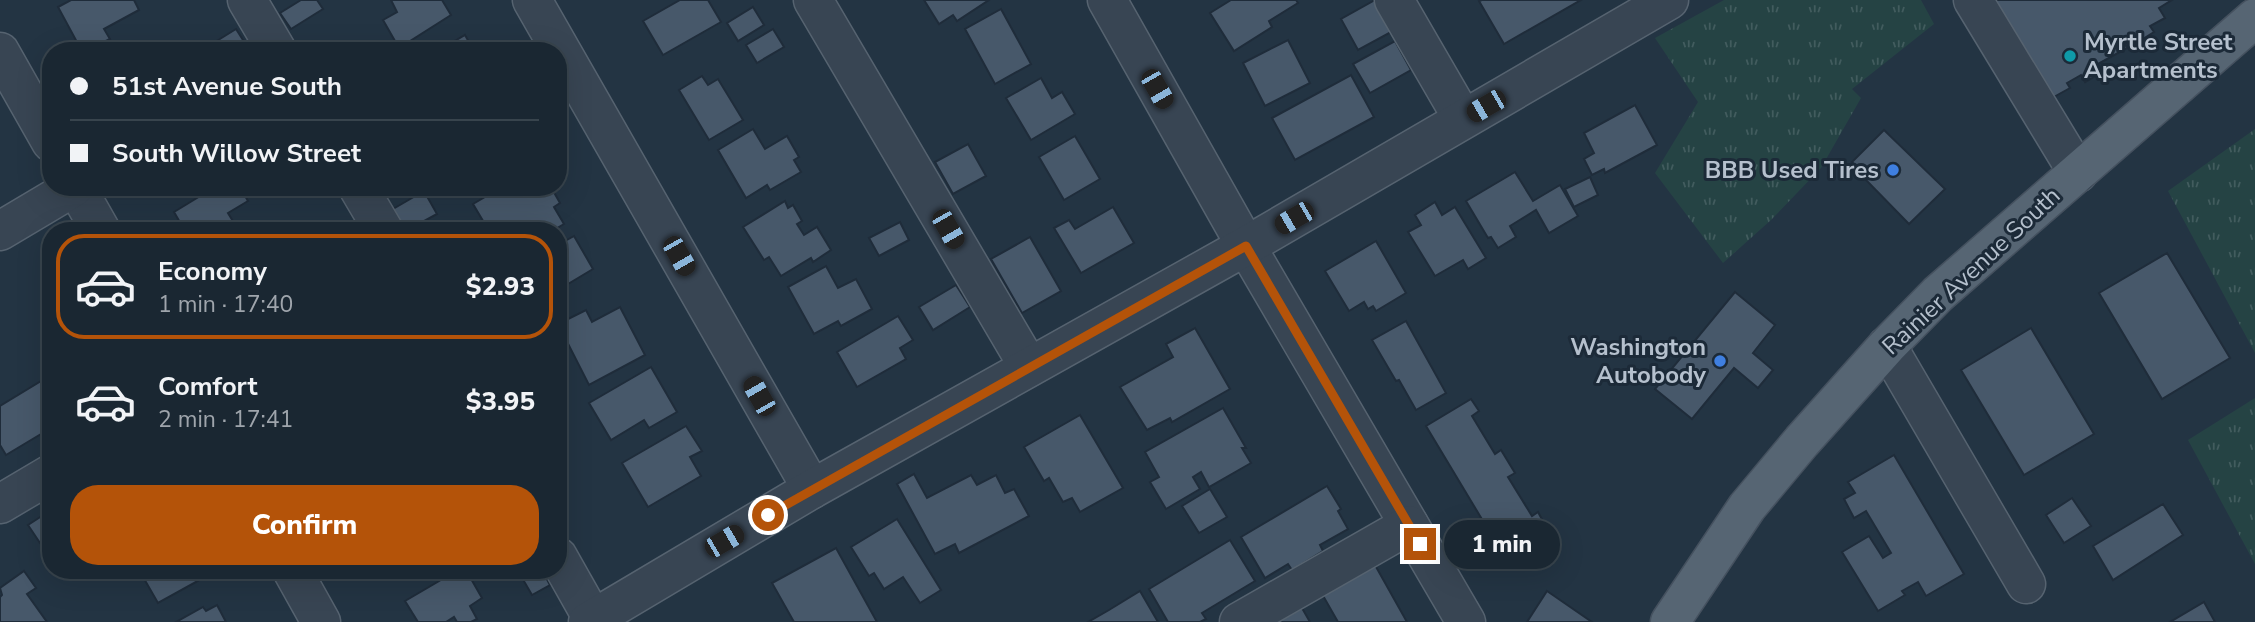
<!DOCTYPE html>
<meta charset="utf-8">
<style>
:root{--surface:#1a2732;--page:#232f3a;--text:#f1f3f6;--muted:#9fa5ac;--line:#38444d;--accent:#b45309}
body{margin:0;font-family:"Nunito Sans",sans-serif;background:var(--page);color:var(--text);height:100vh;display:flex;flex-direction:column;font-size:26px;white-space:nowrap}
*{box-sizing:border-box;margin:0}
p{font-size:23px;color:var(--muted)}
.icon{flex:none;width:38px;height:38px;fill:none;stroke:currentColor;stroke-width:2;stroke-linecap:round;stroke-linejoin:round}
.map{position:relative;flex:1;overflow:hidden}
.drawer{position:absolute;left:42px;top:222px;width:525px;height:357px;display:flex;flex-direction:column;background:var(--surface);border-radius:28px;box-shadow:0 7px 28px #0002,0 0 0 2px var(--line)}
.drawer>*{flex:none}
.top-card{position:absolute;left:42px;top:42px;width:525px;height:154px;border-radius:28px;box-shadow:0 7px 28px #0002,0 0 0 2px var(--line);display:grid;align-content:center;height:154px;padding:0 28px;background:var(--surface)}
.end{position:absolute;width:32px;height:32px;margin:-16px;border:9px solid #b45309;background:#fff;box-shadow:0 0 0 4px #fff}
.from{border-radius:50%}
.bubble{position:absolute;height:49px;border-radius:24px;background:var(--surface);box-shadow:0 7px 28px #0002,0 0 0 2px var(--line);font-size:23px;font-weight:800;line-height:49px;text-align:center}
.car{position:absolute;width:21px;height:42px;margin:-21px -10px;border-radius:9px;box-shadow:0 0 5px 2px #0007;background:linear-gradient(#222 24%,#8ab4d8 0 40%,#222 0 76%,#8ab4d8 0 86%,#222 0)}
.top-card b{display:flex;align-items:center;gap:24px;height:66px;font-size:26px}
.top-card b+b{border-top:2px solid var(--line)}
.top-card i{width:18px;height:18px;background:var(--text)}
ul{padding:12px 0 0;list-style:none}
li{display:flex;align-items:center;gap:21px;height:105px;margin:0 14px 10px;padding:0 14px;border:4px solid transparent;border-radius:28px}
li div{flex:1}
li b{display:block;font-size:26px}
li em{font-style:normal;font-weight:800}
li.on{border-color:var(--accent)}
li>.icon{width:63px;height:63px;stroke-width:1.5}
.action{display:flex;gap:14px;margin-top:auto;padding:14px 28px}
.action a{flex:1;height:80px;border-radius:28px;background:var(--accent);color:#fff;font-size:28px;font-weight:800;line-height:80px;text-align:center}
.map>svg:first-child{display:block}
</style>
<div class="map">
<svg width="2255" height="622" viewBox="0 0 2255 622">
<defs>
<pattern id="grass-tufts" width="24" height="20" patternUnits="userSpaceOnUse" patternTransform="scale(1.75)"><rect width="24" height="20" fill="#254344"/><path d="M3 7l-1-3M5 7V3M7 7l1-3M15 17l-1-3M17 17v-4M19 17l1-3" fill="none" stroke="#425c5e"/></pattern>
</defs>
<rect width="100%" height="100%" fill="#233443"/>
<g fill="url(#grass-tufts)">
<polygon points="1724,0 1921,0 1934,24 1852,89 1861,98 1821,168 1771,220 1723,263 1655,173 1698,102 1655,38"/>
<polygon points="2255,129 2255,353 2168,191"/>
<polygon points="2255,398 2255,564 2188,440"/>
</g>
<g fill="#47586a" stroke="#1f2c3a" stroke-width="2">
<polygon points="71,0 134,0 139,10 104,29 110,39 85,51 80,43 78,44 58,7"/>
<polygon points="301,0 317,0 323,9 291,29 280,13"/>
<polygon points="391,0 442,0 451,15 399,48 383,20 397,12"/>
<polygon points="680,0 708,0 721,22 663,55 643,21"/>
<polygon points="924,0 989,0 957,21 953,15 939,24"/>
<polygon points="1231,0 1296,0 1298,3 1269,21 1272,27 1234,51 1210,13"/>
<polygon points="1375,0 1393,31 1358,50 1341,19"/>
<polygon points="1482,0 1581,0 1504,44 1479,1"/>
<polygon points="1995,0 2172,0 2159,8 2165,18 2150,26 2154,32 2138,42 2136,38 2125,44 2127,48 2098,64 2102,72 2085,82 2081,75 2067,83 2070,88 2052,98"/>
<polygon points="753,7 764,25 738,41 727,23"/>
<polygon points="1001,9 1031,64 995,84 965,29"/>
<polygon points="236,29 250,51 209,51 207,47"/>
<polygon points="773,29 784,47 757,63 746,45"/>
<polygon points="465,35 474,51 438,51"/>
<polygon points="1288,40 1310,83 1265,106 1243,63"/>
<polygon points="1395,41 1411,70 1370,93 1353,64"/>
<polygon points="1351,75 1374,117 1295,160 1272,118"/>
<polygon points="702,76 708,85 718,79 743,120 709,140 679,90"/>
<polygon points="1041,78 1052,98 1062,92 1075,114 1031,140 1006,98"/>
<polygon points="1635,105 1657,145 1605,173 1604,169 1592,175 1584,159 1594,153 1584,133"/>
<polygon points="753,129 765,149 787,136 799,157 794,160 801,172 770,190 767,185 746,198 718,150"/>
<polygon points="1884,130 1945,189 1909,224 1866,180 1868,178 1852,162"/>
<polygon points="1075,136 1100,179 1064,200 1039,157"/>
<polygon points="968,144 986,176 953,194 935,162"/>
<polygon points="1515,172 1533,201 1560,185 1578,216 1549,233 1536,210 1510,226 1516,237 1498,248 1491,237 1488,238 1466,201"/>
<polygon points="1590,177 1598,195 1574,207 1565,189"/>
<polygon points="215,187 240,187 248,201 228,213 239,231 185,231 174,212"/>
<polygon points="502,187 515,187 516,189 519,187 551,187 560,203 554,207 564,224 552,231 489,231 473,204"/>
<polygon points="424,191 437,214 406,231 393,209"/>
<polygon points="785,201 788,208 793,205 802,221 797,224 804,235 817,227 831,250 813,262 811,258 781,276 769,257 764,260 743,227"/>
<polygon points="1435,202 1442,215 1455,207 1486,258 1468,269 1463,260 1435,276 1408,232 1421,225 1415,215"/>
<polygon points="1113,207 1134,243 1081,273 1054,228 1069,220 1075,229"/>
<polygon points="900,222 909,240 879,256 869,238"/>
<polygon points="574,236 593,269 558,290 558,245"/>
<polygon points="1030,237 1061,291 1022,313 991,259"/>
<polygon points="1376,241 1406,293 1376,311 1373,306 1368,309 1364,302 1349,311 1325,271"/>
<polygon points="2167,253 2230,358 2162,399 2099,293"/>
<polygon points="826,266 838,288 856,279 872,309 841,326 838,321 814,334 788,287"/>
<polygon points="956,285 970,307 933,330 919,307"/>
<polygon points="1735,292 1775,325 1753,353 1773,370 1758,388 1734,368 1692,419 1655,389"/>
<polygon points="620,307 645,355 589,385 558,324 586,310 592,322"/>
<polygon points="898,316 913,340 900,348 906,359 857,387 837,352"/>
<polygon points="1406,321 1446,393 1416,410 1399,380 1396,381 1372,340"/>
<polygon points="1195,328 1230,389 1172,422 1170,418 1147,430 1120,387 1173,357 1166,344"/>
<polygon points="2031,328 2094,434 2024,475 1961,370"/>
<polygon points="651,367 677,412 649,428 644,420 611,440 589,403"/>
<polygon points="51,375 51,428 6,455 0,445 0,406"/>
<polygon points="1471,399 1479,411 1472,416 1495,454 1501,450 1515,473 1508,477 1532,516 1538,512 1545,525 1501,551 1426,426"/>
<polygon points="1223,408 1246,448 1242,448 1251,463 1209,487 1201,472 1193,477 1200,489 1166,509 1150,482 1159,477 1145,452"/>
<polygon points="1080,415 1123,488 1080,512 1072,498 1063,502 1049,478 1044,481 1024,447"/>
<polygon points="686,426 702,451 690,457 701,476 648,507 622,463"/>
<polygon points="1894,455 1964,574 1926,596 1918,582 1902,591 1905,595 1878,611 1842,552 1869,536 1883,558 1891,553 1866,511 1854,518 1844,499 1855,493 1848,482"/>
<polygon points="914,474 927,498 971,475 977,485 996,475 1005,493 1014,489 1029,516 959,553 955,544 935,554 897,484"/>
<polygon points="1327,486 1341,509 1338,511 1348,529 1320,545 1323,551 1292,570 1288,564 1265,578 1241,537"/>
<polygon points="1210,489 1227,517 1199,533 1182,506"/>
<polygon points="2072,498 2091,526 2064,543 2046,515"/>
<polygon points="2163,504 2183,535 2113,580 2093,546"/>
<polygon points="51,510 51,536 40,543 28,525"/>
<polygon points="897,519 941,590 920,603 903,577 884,589 874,573 869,576 851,547"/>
<polygon points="1230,540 1255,581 1202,613 1206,619 1200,622 1168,622 1149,589"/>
<polygon points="836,548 877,622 794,622 772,583"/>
<polygon points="1375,565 1407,622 1338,622 1322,594"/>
<polygon points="139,570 202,570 205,577 158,603"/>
<polygon points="458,570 466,570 482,598 470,606 477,619 471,622 457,622 454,617 446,622 418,622 405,601"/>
<polygon points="542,570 550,585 532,595 518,571"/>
<polygon points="24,571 36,588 27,594 47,622 0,622 0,597 2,595 0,588"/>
<polygon points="1140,591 1158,622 1088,622 1109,610"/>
<polygon points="1547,591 1592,622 1527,622"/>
<polygon points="2204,602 2215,622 2170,622"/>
<polygon points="217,605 226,622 176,622 203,607 206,611"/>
<polygon points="1302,608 1310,622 1277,622"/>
</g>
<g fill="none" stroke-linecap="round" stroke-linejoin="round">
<g stroke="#566370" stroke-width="41">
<g id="minor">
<polyline points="247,0 277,51"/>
<polyline points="532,0 812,489"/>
<polyline points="813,0 1029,367"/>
<polyline points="1107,0 1246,246 1466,622"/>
<polyline points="1394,0 1463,119"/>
<polyline points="1973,0 2078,173"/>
<polyline points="0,52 51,142"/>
<polyline points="76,187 101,231"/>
<polyline points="358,187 384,231"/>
<polyline points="0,231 74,187"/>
<polyline points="1887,346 2026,584"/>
<polyline points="0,504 51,474"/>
<polyline points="558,557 593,619"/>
<polyline points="292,570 321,622"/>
<polyline points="588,622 812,489 1246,246 1669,0"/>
<polyline points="1239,622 1409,525"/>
</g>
</g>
<g stroke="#45515f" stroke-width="41">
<polyline id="major" points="1670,622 1747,507 1802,441 1887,346 1938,294 2255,18"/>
</g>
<use href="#minor" stroke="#384553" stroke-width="38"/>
<use href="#major" stroke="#566573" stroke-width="38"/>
</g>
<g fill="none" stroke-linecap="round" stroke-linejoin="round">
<polyline stroke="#b45309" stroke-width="9" points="768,515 1246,246 1420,544"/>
</g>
<circle fill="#0f9aa8" stroke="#1c2a38" stroke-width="2.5" cx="2070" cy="56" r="7"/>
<g fill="#3f7fe0" stroke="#1c2a38" stroke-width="2.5">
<circle cx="1893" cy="170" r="7"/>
<circle cx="1720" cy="361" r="7"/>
</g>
<g text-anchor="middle" stroke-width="6" stroke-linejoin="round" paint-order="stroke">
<g font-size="24" font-weight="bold" fill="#b5c0cd" stroke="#1c2a38" text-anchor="end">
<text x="2084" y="50" text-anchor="start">Myrtle Street<tspan x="2084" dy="28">Apartments</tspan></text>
<text x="1879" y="178">BBB Used Tires</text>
<text x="1706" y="355">Washington<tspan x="1706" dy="28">Autobody</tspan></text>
</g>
<g font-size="24" fill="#b5c0cd" stroke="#1c2a38">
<text transform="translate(1971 271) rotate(-43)" y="8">Rainier Avenue South</text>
</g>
</g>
</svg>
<i class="end from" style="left:768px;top:515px"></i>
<i class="end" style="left:1420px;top:544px"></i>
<div class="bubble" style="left:1444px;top:520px;width:116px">1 min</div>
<i class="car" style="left:1157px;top:89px;rotate:150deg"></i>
<i class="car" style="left:1486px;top:106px;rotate:240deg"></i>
<i class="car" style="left:1294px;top:218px;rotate:240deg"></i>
<i class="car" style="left:948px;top:229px;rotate:150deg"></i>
<i class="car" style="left:679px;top:256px;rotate:150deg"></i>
<i class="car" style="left:759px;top:396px;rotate:330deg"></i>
<i class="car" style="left:724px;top:541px;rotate:60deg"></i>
<div class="top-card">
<b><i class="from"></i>51st Avenue South</b>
<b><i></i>South Willow Street</b>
</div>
<section class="drawer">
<ul>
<li class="on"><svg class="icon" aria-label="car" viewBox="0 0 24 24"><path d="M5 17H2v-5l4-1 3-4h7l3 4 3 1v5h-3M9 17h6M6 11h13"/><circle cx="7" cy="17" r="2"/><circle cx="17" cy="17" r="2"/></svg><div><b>Economy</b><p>1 min · 17:40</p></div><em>$2.93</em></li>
<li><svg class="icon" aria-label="car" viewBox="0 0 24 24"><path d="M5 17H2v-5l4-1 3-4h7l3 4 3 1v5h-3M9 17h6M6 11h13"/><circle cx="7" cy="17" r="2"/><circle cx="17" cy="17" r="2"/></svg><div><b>Comfort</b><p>2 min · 17:41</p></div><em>$3.95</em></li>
</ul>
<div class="action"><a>Confirm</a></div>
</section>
</div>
